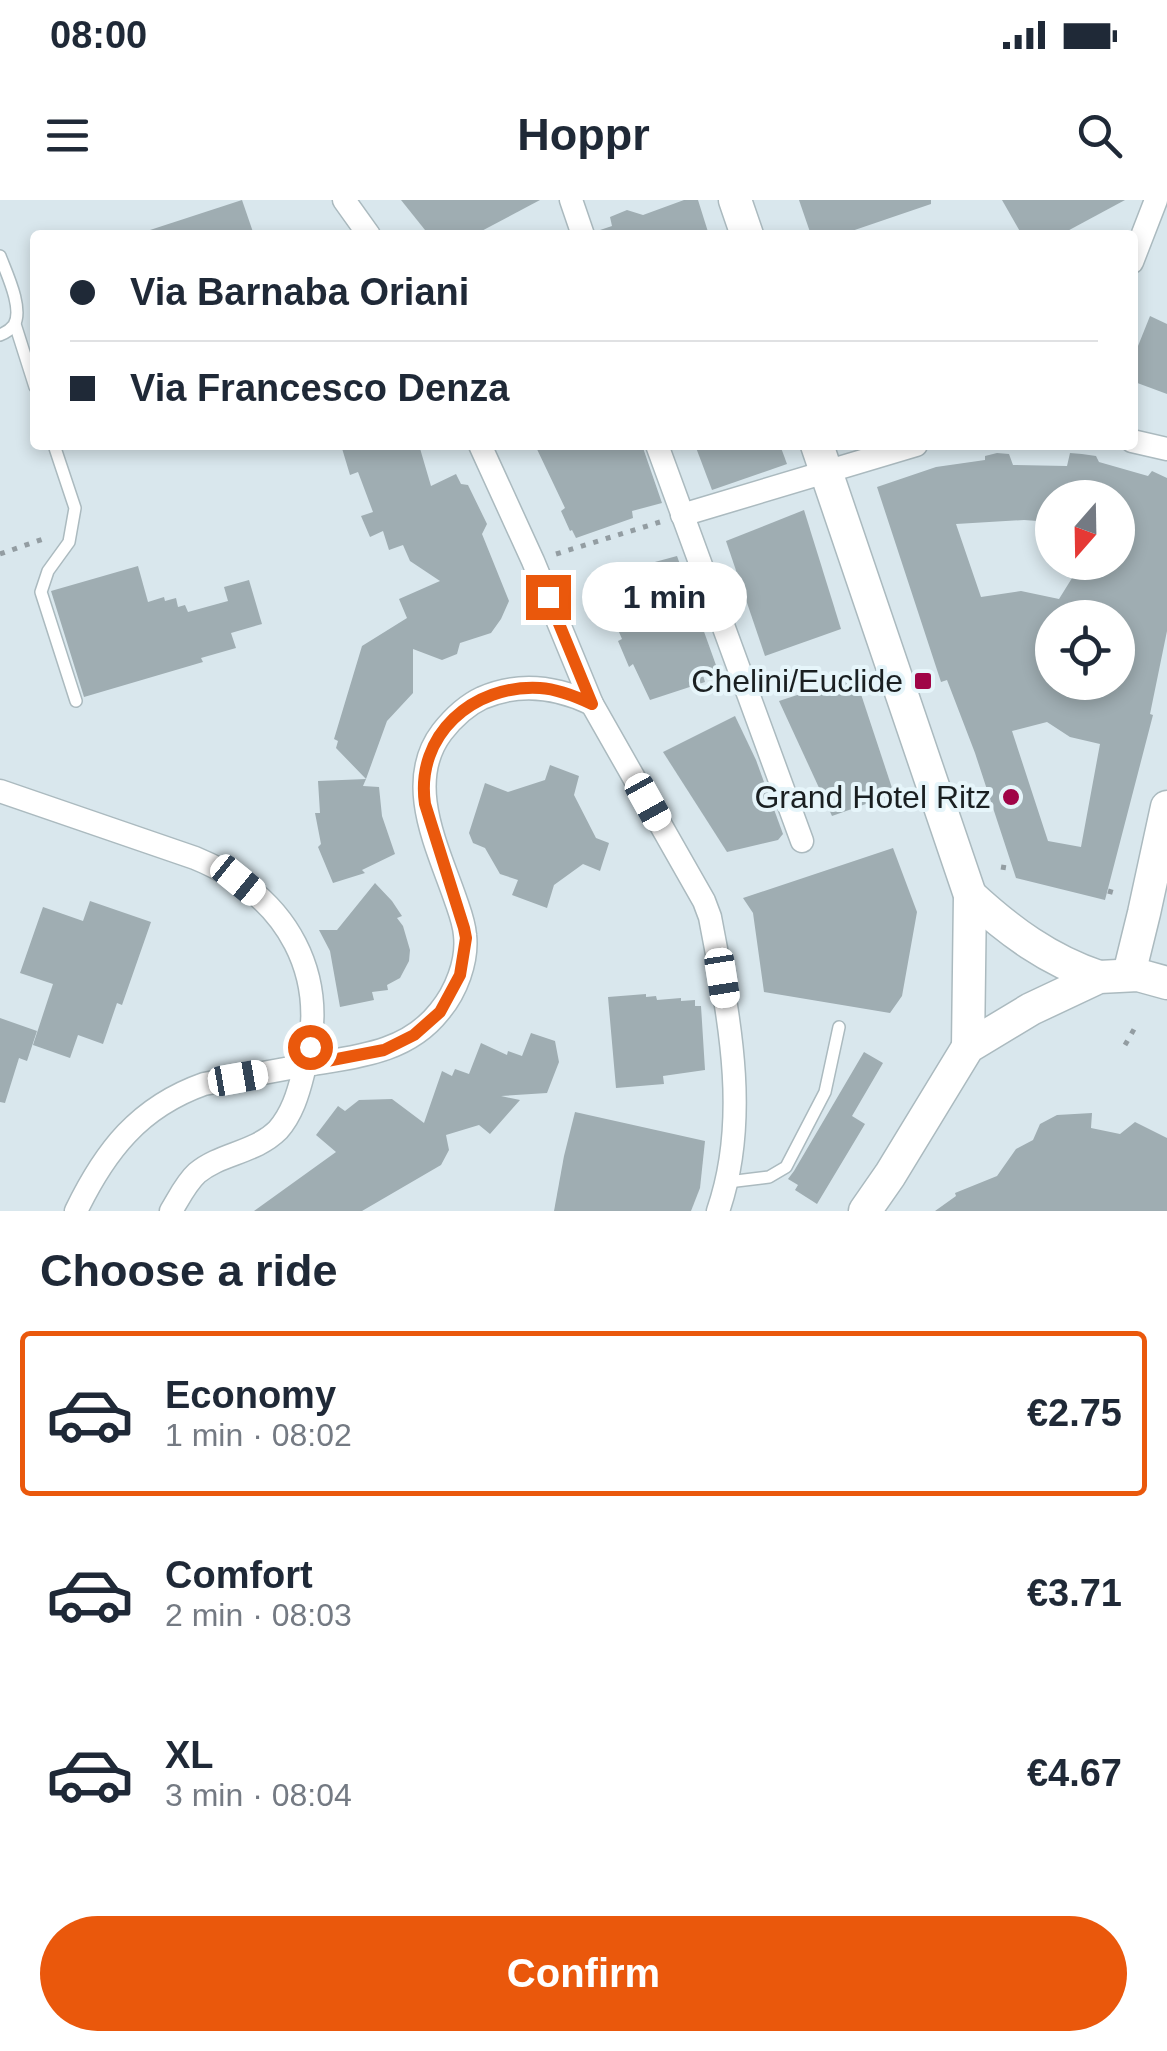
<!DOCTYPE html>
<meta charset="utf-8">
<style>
:root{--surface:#fff;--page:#f6f6f7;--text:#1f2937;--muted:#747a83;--line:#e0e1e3;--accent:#ea580c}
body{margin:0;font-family:Arial,sans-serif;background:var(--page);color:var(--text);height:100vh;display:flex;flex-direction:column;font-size:38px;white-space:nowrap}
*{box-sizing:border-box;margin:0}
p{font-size:32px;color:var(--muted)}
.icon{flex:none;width:55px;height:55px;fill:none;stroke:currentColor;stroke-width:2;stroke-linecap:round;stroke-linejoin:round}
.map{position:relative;height:1011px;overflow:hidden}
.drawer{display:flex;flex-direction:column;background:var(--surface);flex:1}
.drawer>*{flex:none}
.banner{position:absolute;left:30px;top:30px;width:1108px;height:220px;border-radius:10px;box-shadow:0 5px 15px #0003;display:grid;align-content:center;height:220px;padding:0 40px;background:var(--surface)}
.needle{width:65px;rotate:200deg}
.controls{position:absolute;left:1035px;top:280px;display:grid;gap:20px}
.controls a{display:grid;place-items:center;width:100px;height:100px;border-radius:50%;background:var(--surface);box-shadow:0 5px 15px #0003;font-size:50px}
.end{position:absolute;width:45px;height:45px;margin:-22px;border:12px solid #ea580c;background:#fff;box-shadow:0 0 0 5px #fff}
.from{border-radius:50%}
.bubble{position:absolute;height:70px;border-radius:35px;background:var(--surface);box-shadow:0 5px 15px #0003;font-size:32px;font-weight:700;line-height:70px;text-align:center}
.car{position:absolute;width:30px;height:60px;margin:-30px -15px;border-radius:12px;box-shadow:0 0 8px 2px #0007;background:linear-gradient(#fff 24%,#345 0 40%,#fff 0 76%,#345 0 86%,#fff 0)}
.banner b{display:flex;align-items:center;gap:35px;height:95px;font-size:38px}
.banner b+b{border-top:2px solid var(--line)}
.banner i{width:25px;height:25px;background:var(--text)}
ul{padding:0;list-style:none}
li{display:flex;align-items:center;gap:30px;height:165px;margin:0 20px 15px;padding:0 20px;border:5px solid transparent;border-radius:10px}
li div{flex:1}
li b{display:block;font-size:38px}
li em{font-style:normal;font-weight:700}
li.on{border-color:var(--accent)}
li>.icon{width:90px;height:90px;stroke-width:1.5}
h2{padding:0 40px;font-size:45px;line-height:120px}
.action{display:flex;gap:20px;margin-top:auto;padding:20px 40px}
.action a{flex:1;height:115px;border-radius:60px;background:var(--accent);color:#fff;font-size:40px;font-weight:700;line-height:115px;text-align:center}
.status{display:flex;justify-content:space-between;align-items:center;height:70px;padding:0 50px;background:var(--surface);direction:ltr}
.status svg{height:28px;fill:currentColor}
header{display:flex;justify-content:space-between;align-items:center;height:130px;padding:0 40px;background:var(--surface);font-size:45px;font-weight:700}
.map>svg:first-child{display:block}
</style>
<div class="status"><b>08:00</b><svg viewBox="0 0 49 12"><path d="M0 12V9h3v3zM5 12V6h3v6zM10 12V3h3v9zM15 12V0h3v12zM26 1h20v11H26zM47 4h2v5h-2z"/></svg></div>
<header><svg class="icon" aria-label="menu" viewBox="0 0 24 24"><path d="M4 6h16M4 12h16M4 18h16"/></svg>Hoppr<svg class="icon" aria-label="search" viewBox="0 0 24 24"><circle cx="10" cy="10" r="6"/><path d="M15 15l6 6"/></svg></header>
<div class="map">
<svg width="1167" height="1011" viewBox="0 0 1167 1011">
<rect width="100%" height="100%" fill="#d9e7ed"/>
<g fill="#9fadb2" fill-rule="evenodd">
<polygon points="242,0 254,35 151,35 150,30"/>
<polygon points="401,0 540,0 474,35 429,35"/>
<polygon points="684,0 698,0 709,35 598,35 597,31 612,26 610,17 627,10 643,15"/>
<polygon points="799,0 931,0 931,4 840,35 811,35"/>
<polygon points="1002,0 1125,0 1060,35 1022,35"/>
<polygon points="1150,116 1167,124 1167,194 1132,181 1132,161"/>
<polygon points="341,245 419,245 431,286 456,274 461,284 468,285 487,324 482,334 509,401 501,419 491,433 460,443 457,454 442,460 413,449 413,493 387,521 366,579 336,548 338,541 334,539 362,446 407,418 399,399 440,381 410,361 403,345 389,350 383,331 370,337 361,316 373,312 358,272 350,275"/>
<polygon points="535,245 642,245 662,303 632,311 633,318 576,338 572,330 570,331 561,311 565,308"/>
<polygon points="695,245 780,245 787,264 712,290"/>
<path d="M997,253L1009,254L1013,265L1067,266L1070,253L1082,254L1096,256L1099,262L1148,276L1152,271L1167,278V431L1150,514L1153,515L1105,700L1016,678L975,553L947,480L941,482L877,287L936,267L985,260V256ZM1052,298H1118V362H1082L1059,399L1021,391L981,397L956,324L1024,320L1052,322ZM1052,418H1118V482H1052ZM1047,522L1070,537L1100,544L1081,647L1048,641L1012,531Z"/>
<polygon points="804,310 841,429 765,456 726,341"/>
<polygon points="677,356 717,468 702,472 705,482 650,500 633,464 629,467 618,441 622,439 598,383 622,373 622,369 636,363 640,366"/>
<polygon points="138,366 148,402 164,397 165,401 176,398 178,407 185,405 188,412 228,401 224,387 249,380 262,424 231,433 236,448 201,458 203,462 84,497 51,391"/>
<polygon points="855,476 894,594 832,616 779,501"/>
<polygon points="735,516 756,560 783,634 778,640 727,652 663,552"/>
<polygon points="550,565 579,576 574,595 596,638 609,643 600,671 583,664 554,685 547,708 512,695 518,680 500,674 485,648 473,643 469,633 485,583 508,592 545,580"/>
<polygon points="366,579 363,586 379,587 382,616 395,654 362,670 365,673 333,683 318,647 321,644 315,613 320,613 318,581"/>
<polygon points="893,648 917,712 902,796 890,813 764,792 753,713 743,698"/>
<polygon points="375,683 392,701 402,716 397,718 403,726 410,750 409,761 400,778 387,785 388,790 372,792 374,800 340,807 330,751 319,730 337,730"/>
<polygon points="90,701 151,722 122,805 117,803 103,844 78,835 70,858 33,845 53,784 20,773 43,707 83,721"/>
<polygon points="646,794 646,797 656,796 657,800 681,798 681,801 695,800 695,806 701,806 705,870 663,876 664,884 616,888 608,797"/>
<polygon points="0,818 37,831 27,861 19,858 5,903 0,902"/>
<polygon points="531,833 555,841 559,862 547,893 501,896 520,900 490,934 479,925 446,935 449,950 441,965 362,1011 254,1011 336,952 316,935 338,906 345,911 359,900 392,899 424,923 442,871 452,876 455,869 469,874 481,843 507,855 508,851 522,856"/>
<polygon points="864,852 883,863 852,916 865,924 817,1004 795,990 798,985 788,979 794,971"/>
<polygon points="575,912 705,941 700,988 691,1011 554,1011 564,956"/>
<polygon points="1092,913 1091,928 1120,934 1135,922 1167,938 1167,1011 935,1011 956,996 955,993 997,976 1016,949 1033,940 1040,924 1057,915"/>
</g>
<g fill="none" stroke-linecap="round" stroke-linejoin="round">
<g stroke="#abbabf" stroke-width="14">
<g id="lane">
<path d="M0,56C6,72 24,109 14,125C11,129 5,133 0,135"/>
<polyline points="15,124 35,187"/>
<polyline points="54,245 75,308 69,342 48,371 41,392 76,501"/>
<polyline points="728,982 769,977 786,967 825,892 839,827"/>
</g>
</g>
<g stroke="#abbabf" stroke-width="25">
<g id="street">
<polyline points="344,0 369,35"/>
<polyline points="571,0 583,35"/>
<polyline points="1132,62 1156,0"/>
<polyline points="1132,241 1167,249"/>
<path d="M480,245L533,361L592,504L704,701L710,717C728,813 751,916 718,1011"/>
<polyline points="657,245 802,641"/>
<polyline points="682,315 916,245"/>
<path d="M0,591L195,658C288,696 333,776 303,874C298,894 292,914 278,930C255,953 221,953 197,973C186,983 179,998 171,1011"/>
<path d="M76,1011C105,951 139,907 204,884C236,878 269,872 301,866C351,857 405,855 439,812C456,792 468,761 465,735C464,722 459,710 455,698C437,646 404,582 442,532C453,518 465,506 482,498C519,482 557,487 592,504"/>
</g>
</g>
<g stroke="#abbabf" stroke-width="35">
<g id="secondary">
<polyline points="735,0 747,35"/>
<polyline points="817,245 970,695 968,847"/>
<path d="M970,695C1009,731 1048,760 1099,777"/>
<polyline points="1129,774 1144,713 1167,607"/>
<polyline points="865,1011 890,975 968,847 1031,809 1099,777 1138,775 1167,783"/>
</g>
</g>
<g stroke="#939da2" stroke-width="5" stroke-dasharray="5 8" stroke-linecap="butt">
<polyline points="0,354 49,337"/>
<polyline points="556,354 660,322"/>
<polyline points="1001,667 1013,669"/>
<polyline points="1108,691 1118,694"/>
<polyline points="1125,845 1137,824"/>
</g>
<use href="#lane" stroke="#fff" stroke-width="11"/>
<use href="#street" stroke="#fff" stroke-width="22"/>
<use href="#secondary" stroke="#fff" stroke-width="32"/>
</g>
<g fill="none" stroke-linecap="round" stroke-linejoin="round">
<path stroke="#ea580c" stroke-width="12" d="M310,847L306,865L384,850L414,835L440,812L460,775L466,738L464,728L425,604C415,535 473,484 540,488C558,489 575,496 592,504L548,397"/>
</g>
<g fill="#a00447" stroke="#e6f5fa" stroke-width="4">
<rect x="913" y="471" width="20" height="20" rx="5"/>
<circle cx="1011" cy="597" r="10"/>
</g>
<g text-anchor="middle" stroke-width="8" stroke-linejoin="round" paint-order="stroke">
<g font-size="32" fill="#1a1f21" stroke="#e6f5fa" text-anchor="end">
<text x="903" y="492">Chelini/Euclide</text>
<text x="991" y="608">Grand Hotel Ritz</text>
</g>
</g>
</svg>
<div class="controls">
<a><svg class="needle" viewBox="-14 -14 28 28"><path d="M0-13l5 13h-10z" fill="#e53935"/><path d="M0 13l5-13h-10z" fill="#747a83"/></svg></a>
<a><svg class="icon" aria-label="locate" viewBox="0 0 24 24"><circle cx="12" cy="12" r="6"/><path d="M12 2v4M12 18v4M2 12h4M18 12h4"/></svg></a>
</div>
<i class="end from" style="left:310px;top:847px"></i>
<i class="end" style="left:548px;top:397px"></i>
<div class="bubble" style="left:582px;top:362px;width:165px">1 min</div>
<i class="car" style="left:648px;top:602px;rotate:151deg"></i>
<i class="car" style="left:238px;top:680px;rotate:129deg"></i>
<i class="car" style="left:722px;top:778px;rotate:171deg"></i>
<i class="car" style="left:238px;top:878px;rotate:80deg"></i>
<div class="banner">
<b><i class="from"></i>Via Barnaba Oriani</b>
<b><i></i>Via Francesco Denza</b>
</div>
</div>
<section class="drawer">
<h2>Choose a ride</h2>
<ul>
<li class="on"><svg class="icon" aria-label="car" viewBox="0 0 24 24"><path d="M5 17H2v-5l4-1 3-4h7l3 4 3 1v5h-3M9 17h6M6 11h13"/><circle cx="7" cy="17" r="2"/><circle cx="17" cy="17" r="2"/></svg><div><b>Economy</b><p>1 min · 08:02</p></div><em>€2.75</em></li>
<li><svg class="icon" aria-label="car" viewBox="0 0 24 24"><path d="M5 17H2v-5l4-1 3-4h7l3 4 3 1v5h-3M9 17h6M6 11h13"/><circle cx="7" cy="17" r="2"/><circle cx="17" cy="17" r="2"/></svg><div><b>Comfort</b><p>2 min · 08:03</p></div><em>€3.71</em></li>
<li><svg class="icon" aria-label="car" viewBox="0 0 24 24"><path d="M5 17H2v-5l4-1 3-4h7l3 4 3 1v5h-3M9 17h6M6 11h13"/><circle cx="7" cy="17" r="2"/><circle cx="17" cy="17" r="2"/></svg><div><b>XL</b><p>3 min · 08:04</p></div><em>€4.67</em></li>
</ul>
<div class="action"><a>Confirm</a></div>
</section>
